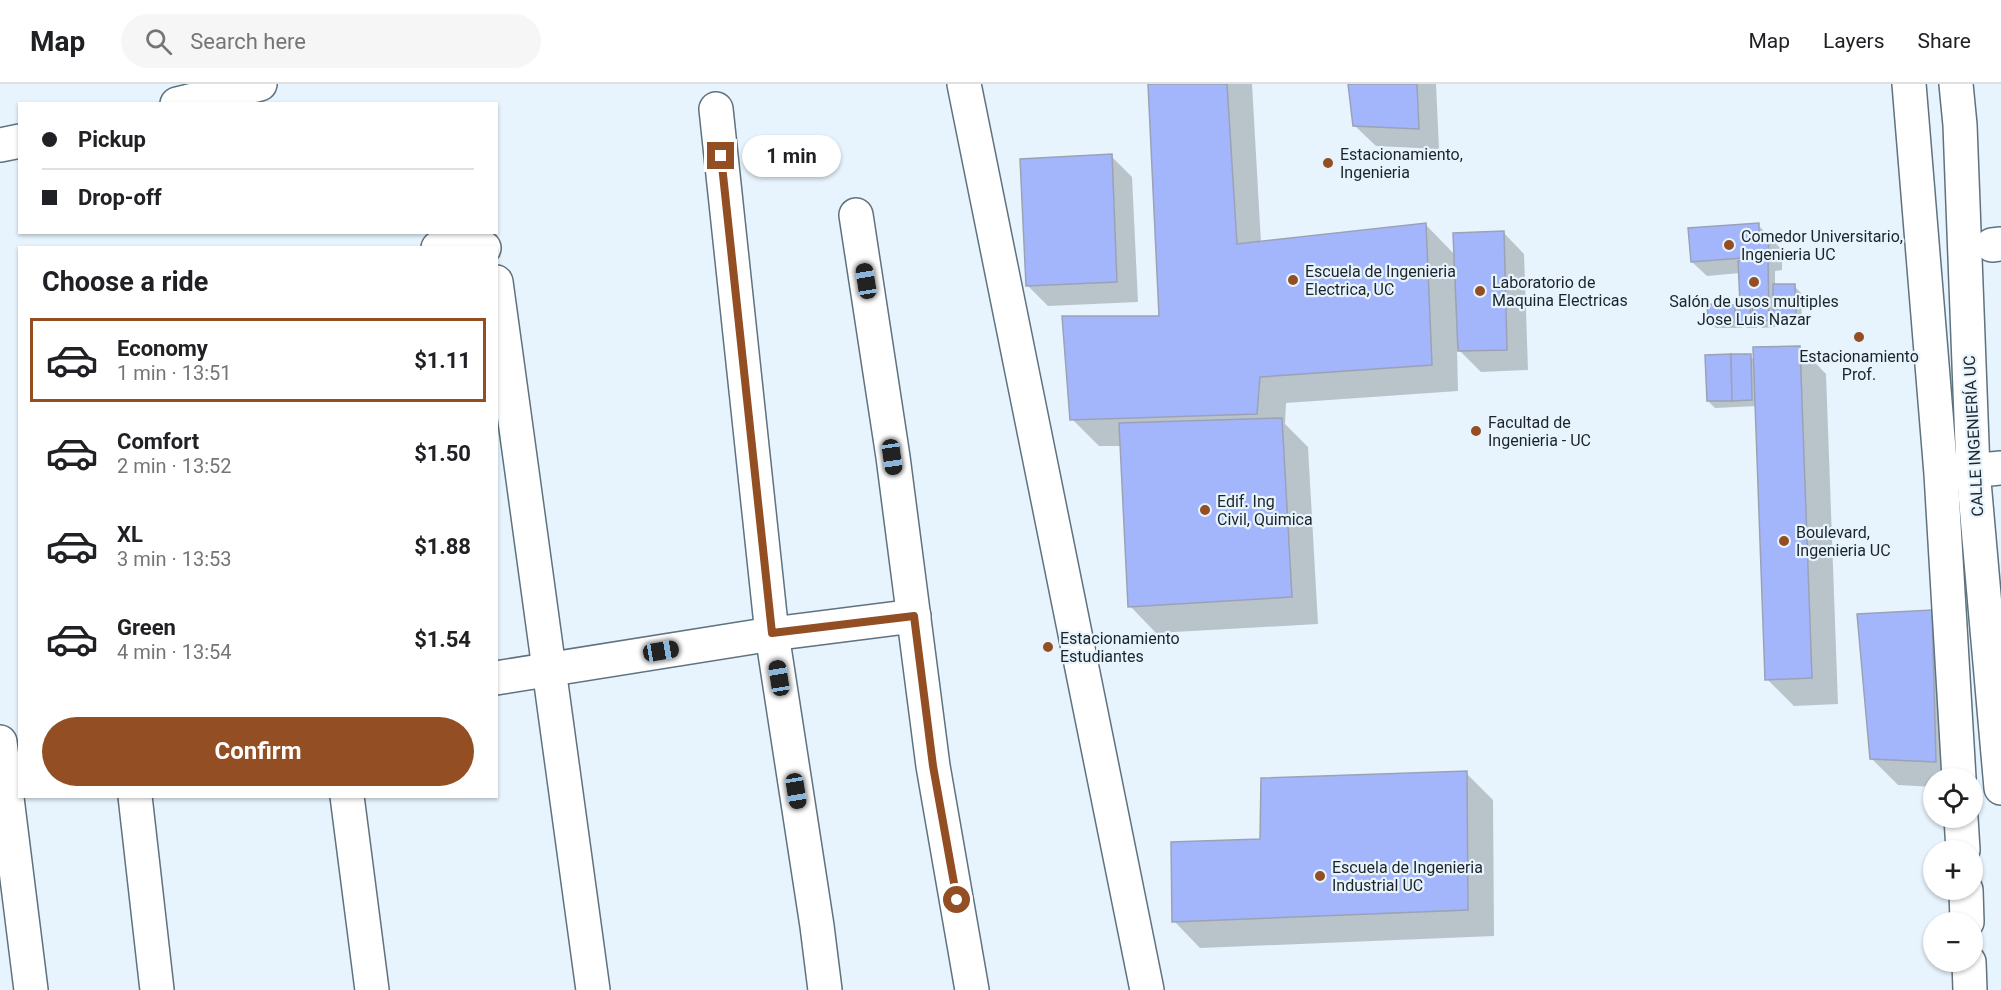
<!DOCTYPE html>
<meta charset="utf-8">
<style>
:root{--surface:#fff;--page:#f6f6f6;--text:#202124;--muted:#757577;--line:#e0e0e0;--accent:#934e23}
body{margin:0;font-family:Roboto,sans-serif;background:var(--page);color:var(--text);height:100vh;display:flex;flex-direction:column;font-size:22px;white-space:nowrap}
*{box-sizing:border-box;margin:0}
p{font-size:20px;color:var(--muted)}
.icon{flex:none;width:33px;height:33px;fill:none;stroke:currentColor;stroke-width:2;stroke-linecap:round;stroke-linejoin:round}
.map{position:relative;flex:1;overflow:hidden}
.sheet{position:absolute;left:18px;top:162px;width:480px;height:552px;display:flex;flex-direction:column;background:var(--surface);border-radius:0px;box-shadow:0 2px 4px #0004}
.sheet>*{flex:none}
.banner{position:absolute;left:18px;top:18px;width:480px;height:132px;border-radius:0px;box-shadow:0 2px 4px #0004;display:grid;align-content:center;height:132px;padding:0 24px;background:var(--surface)}
.tools{position:absolute;left:1923px;top:684px;display:grid;gap:12px}
.tools a{display:grid;place-items:center;width:60px;height:60px;border-radius:50%;background:var(--surface);box-shadow:0 2px 4px #0004;font-size:30px}
.end{position:absolute;width:27px;height:27px;margin:-14px;border:8px solid #934e23;background:#fff;box-shadow:0 0 0 3px #fff}
.from{border-radius:50%}
.bubble{position:absolute;height:42px;border-radius:21px;background:var(--surface);box-shadow:0 2px 4px #0004;font-size:20px;font-weight:700;line-height:42px;text-align:center}
.car{position:absolute;width:18px;height:36px;margin:-18px -9px;border-radius:8px;box-shadow:0 0 4px 2px #0007;background:linear-gradient(#222 24%,#8ab4d8 0 40%,#222 0 76%,#8ab4d8 0 86%,#222 0)}
.banner b{display:flex;align-items:center;gap:21px;height:57px;font-size:22px}
.banner b+b{border-top:2px solid var(--line)}
.banner i{width:15px;height:15px;background:var(--text)}
ul{padding:0;list-style:none}
li{display:flex;align-items:center;gap:18px;height:84px;margin:0 12px 9px;padding:0 12px;border:3px solid transparent;border-radius:0px}
li div{flex:1}
li b{display:block;font-size:22px}
li em{font-style:normal;font-weight:700}
li.current{border-color:var(--accent)}
li>.icon{width:54px;height:54px;stroke-width:1.5}
h2{padding:0 24px;font-size:27px;line-height:72px}
.cta{display:flex;gap:12px;margin-top:auto;padding:12px 24px}
.cta a{flex:1;height:69px;border-radius:36px;background:var(--accent);color:#fff;font-size:24px;font-weight:700;line-height:69px;text-align:center}
header{display:flex;align-items:center;gap:36px;box-sizing:border-box;height:84px;padding:0 30px;background:var(--surface);border-bottom:2px solid var(--line)}
header strong{font-size:28px}
nav{display:flex;gap:33px;margin-inline-start:auto;font-size:21px}
.search{width:420px;height:54px;background:var(--page);display:flex;align-items:center;gap:15px;box-sizing:border-box;padding:0 21px;border-radius:33px;color:var(--muted);font-size:22px}
.map>svg:first-child{display:block}
</style>
<header>
<strong>Map</strong>
<div class="search"><svg class="icon" aria-label="search" viewBox="0 0 24 24"><circle cx="10" cy="10" r="6"/><path d="M15 15l6 6"/></svg>Search here</div>
<nav><a>Map</a><a>Layers</a><a>Share</a></nav>
</header>
<div class="map">
<svg width="2001" height="906" viewBox="0 0 2001 906">
<rect width="100%" height="100%" fill="#e7f4fd"/>
<g fill="#0003">
<polygon points="1149,0 1252,0 1261,159 1426,141 1455,171 1503,148 1524,170 1528,286 1481,288 1457,264 1458,307 1286,319 1285,340 1308,363 1318,540 1156,549 1130,522 1122,362 1099,362 1072,335 1161,234"/>
<polygon points="1350,0 1436,0 1439,65 1376,62 1354,41"/>
<polygon points="1111,72 1132,93 1138,218 1048,222 1027,201"/>
<polygon points="1758,141 1782,166 1782,186 1775,187 1775,202 1794,202 1801,209 1802,240 1781,242 1775,235 1775,243 1762,244 1757,239 1757,244 1747,244 1742,240 1742,244 1716,244 1709,237 1735,223 1739,227 1746,223 1741,219 1740,189 1707,192 1692,178"/>
<polygon points="1800,263 1826,290 1838,620 1794,622 1767,595 1757,322 1715,324 1708,317 1750,272 1755,277"/>
<polygon points="1931,528 1958,555 1962,694 1934,694 1934,703 1898,701 1871,674"/>
<polygon points="1466,689 1493,716 1494,852 1200,864 1174,837"/>
</g>
<g fill="#a3b6fc" stroke="#9ba2b6" stroke-width="1.5">
<polygon points="1148,0 1227,0 1237,160 1426,139 1432,281 1260,293 1257,330 1070,336 1062,232 1159,232"/>
<polygon points="1348,0 1417,0 1419,45 1353,42"/>
<polygon points="1112,70 1117,198 1026,202 1020,75"/>
<polygon points="1759,139 1759,150 1769,150 1768,172 1691,178 1688,144"/>
<polygon points="1504,147 1507,266 1458,267 1453,149"/>
<polygon points="1768,174 1769,236 1753,237 1752,219 1740,219 1738,177"/>
<polygon points="1773,200 1795,200 1796,234 1773,235"/>
<polygon points="1707,220 1735,221 1735,238 1708,238"/>
<polygon points="1738,222 1750,222 1751,238 1738,238"/>
<polygon points="1800,262 1812,594 1765,596 1753,263"/>
<polygon points="1731,270 1732,317 1707,317 1705,271"/>
<polygon points="1731,270 1751,270 1752,316 1732,317"/>
<polygon points="1282,334 1292,513 1128,523 1119,339"/>
<polygon points="1932,526 1936,678 1870,675 1857,530"/>
<polygon points="1467,687 1468,826 1172,838 1171,758 1260,755 1261,694"/>
</g>
<g fill="none" stroke-linecap="round" stroke-linejoin="round">
<g stroke="#5e727f" stroke-width="36">
<g id="street">
<polyline points="964,0 1147,906"/>
<polyline points="1909,0 1941,390 1959,694"/>
<polyline points="1956,0 1960,41 1973,386 2001,704"/>
<polyline points="177,20 260,0"/>
<polyline points="716,25 772,550 817,842 825,906"/>
<polyline points="0,61 20,57"/>
<polyline points="856,131 893,373 933,682 972,906"/>
<polyline points="1992,161 2001,160"/>
<polyline points="438,164 459,160 484,164"/>
<polyline points="496,198 593,906"/>
<polyline points="1951,389 2001,384"/>
<polyline points="496,594 772,550 914,532"/>
<polyline points="0,658 31,906"/>
<polyline points="135,712 157,906"/>
<polyline points="347,712 372,906"/>
<polyline points="1961,734 1963,766"/>
<polyline points="1966,806 1967,838"/>
<polyline points="1969,878 1970,906"/>
</g>
</g>
<use href="#street" stroke="#fff" stroke-width="33"/>
</g>
<g fill="none" stroke-linecap="round" stroke-linejoin="round">
<polyline stroke="#934e23" stroke-width="8" points="721,72 772,549 914,532 933,682 957,816"/>
</g>
<g fill="#934e23" stroke="#e7f4fd" stroke-width="2">
<circle cx="1328" cy="79" r="6"/>
<circle cx="1729" cy="161" r="6"/>
<circle cx="1293" cy="196" r="6"/>
<circle cx="1754" cy="198" r="6"/>
<circle cx="1480" cy="207" r="6"/>
<circle cx="1859" cy="253" r="6"/>
<circle cx="1476" cy="347" r="6"/>
<circle cx="1205" cy="426" r="6"/>
<circle cx="1784" cy="457" r="6"/>
<circle cx="1048" cy="563" r="6"/>
<circle cx="1320" cy="792" r="6"/>
</g>
<g text-anchor="middle" stroke-width="4.5" stroke-linejoin="round" paint-order="stroke">
<g font-size="16" fill="#1c242a" stroke="#e7f4fd" text-anchor="start">
<text x="1340" y="76">Estacionamiento,<tspan x="1340" dy="18">Ingenieria</tspan></text>
<text x="1741" y="158">Comedor Universitario,<tspan x="1741" dy="18">Ingenieria UC</tspan></text>
<text x="1305" y="193">Escuela de Ingenieria<tspan x="1305" dy="18">Electrica, UC</tspan></text>
<text x="1492" y="204">Laboratorio de<tspan x="1492" dy="18">Maquina Electricas</tspan></text>
<text x="1754" y="223" text-anchor="middle">Salón de usos multiples<tspan x="1754" dy="18">Jose Luis Nazar</tspan></text>
<text x="1859" y="278" text-anchor="middle">Estacionamiento<tspan x="1859" dy="18">Prof.</tspan></text>
<text x="1488" y="344">Facultad de<tspan x="1488" dy="18">Ingenieria - UC</tspan></text>
<text x="1217" y="423">Edif. Ing<tspan x="1217" dy="18">Civil, Quimica</tspan></text>
<text x="1796" y="454">Boulevard,<tspan x="1796" dy="18">Ingenieria UC</tspan></text>
<text x="1060" y="560">Estacionamiento<tspan x="1060" dy="18">Estudiantes</tspan></text>
<text x="1332" y="789">Escuela de Ingenieria<tspan x="1332" dy="18">Industrial UC</tspan></text>
</g>
<g font-size="16" fill="#1c242a" stroke="#e7f4fd">
<text transform="translate(1973 352) rotate(-93)" y="6">CALLE INGENIERÍA UC</text>
</g>
</g>
</svg>
<div class="tools">
<a><svg class="icon" aria-label="locate" viewBox="0 0 24 24"><circle cx="12" cy="12" r="6"/><path d="M12 2v4M12 18v4M2 12h4M18 12h4"/></svg></a>
<a>+</a>
<a>−</a>
</div>
<i class="end from" style="left:957px;top:816px"></i>
<i class="end" style="left:721px;top:72px"></i>
<div class="bubble" style="left:742px;top:51px;width:99px">1 min</div>
<i class="car" style="left:866px;top:197px;rotate:351deg"></i>
<i class="car" style="left:892px;top:373px;rotate:172deg"></i>
<i class="car" style="left:661px;top:567px;rotate:81deg"></i>
<i class="car" style="left:779px;top:594px;rotate:351deg"></i>
<i class="car" style="left:796px;top:707px;rotate:171deg"></i>
<div class="banner">
<b><i class="from"></i>Pickup</b>
<b><i></i>Drop-off</b>
</div>
<section class="sheet">
<h2>Choose a ride</h2>
<ul>
<li class="current"><svg class="icon" aria-label="car" viewBox="0 0 24 24"><path d="M5 17H2v-5l4-1 3-4h7l3 4 3 1v5h-3M9 17h6M6 11h13"/><circle cx="7" cy="17" r="2"/><circle cx="17" cy="17" r="2"/></svg><div><b>Economy</b><p>1 min · 13:51</p></div><em>$1.11</em></li>
<li><svg class="icon" aria-label="car" viewBox="0 0 24 24"><path d="M5 17H2v-5l4-1 3-4h7l3 4 3 1v5h-3M9 17h6M6 11h13"/><circle cx="7" cy="17" r="2"/><circle cx="17" cy="17" r="2"/></svg><div><b>Comfort</b><p>2 min · 13:52</p></div><em>$1.50</em></li>
<li><svg class="icon" aria-label="car" viewBox="0 0 24 24"><path d="M5 17H2v-5l4-1 3-4h7l3 4 3 1v5h-3M9 17h6M6 11h13"/><circle cx="7" cy="17" r="2"/><circle cx="17" cy="17" r="2"/></svg><div><b>XL</b><p>3 min · 13:53</p></div><em>$1.88</em></li>
<li><svg class="icon" aria-label="car" viewBox="0 0 24 24"><path d="M5 17H2v-5l4-1 3-4h7l3 4 3 1v5h-3M9 17h6M6 11h13"/><circle cx="7" cy="17" r="2"/><circle cx="17" cy="17" r="2"/></svg><div><b>Green</b><p>4 min · 13:54</p></div><em>$1.54</em></li>
</ul>
<div class="cta"><a>Confirm</a></div>
</section>
</div>
